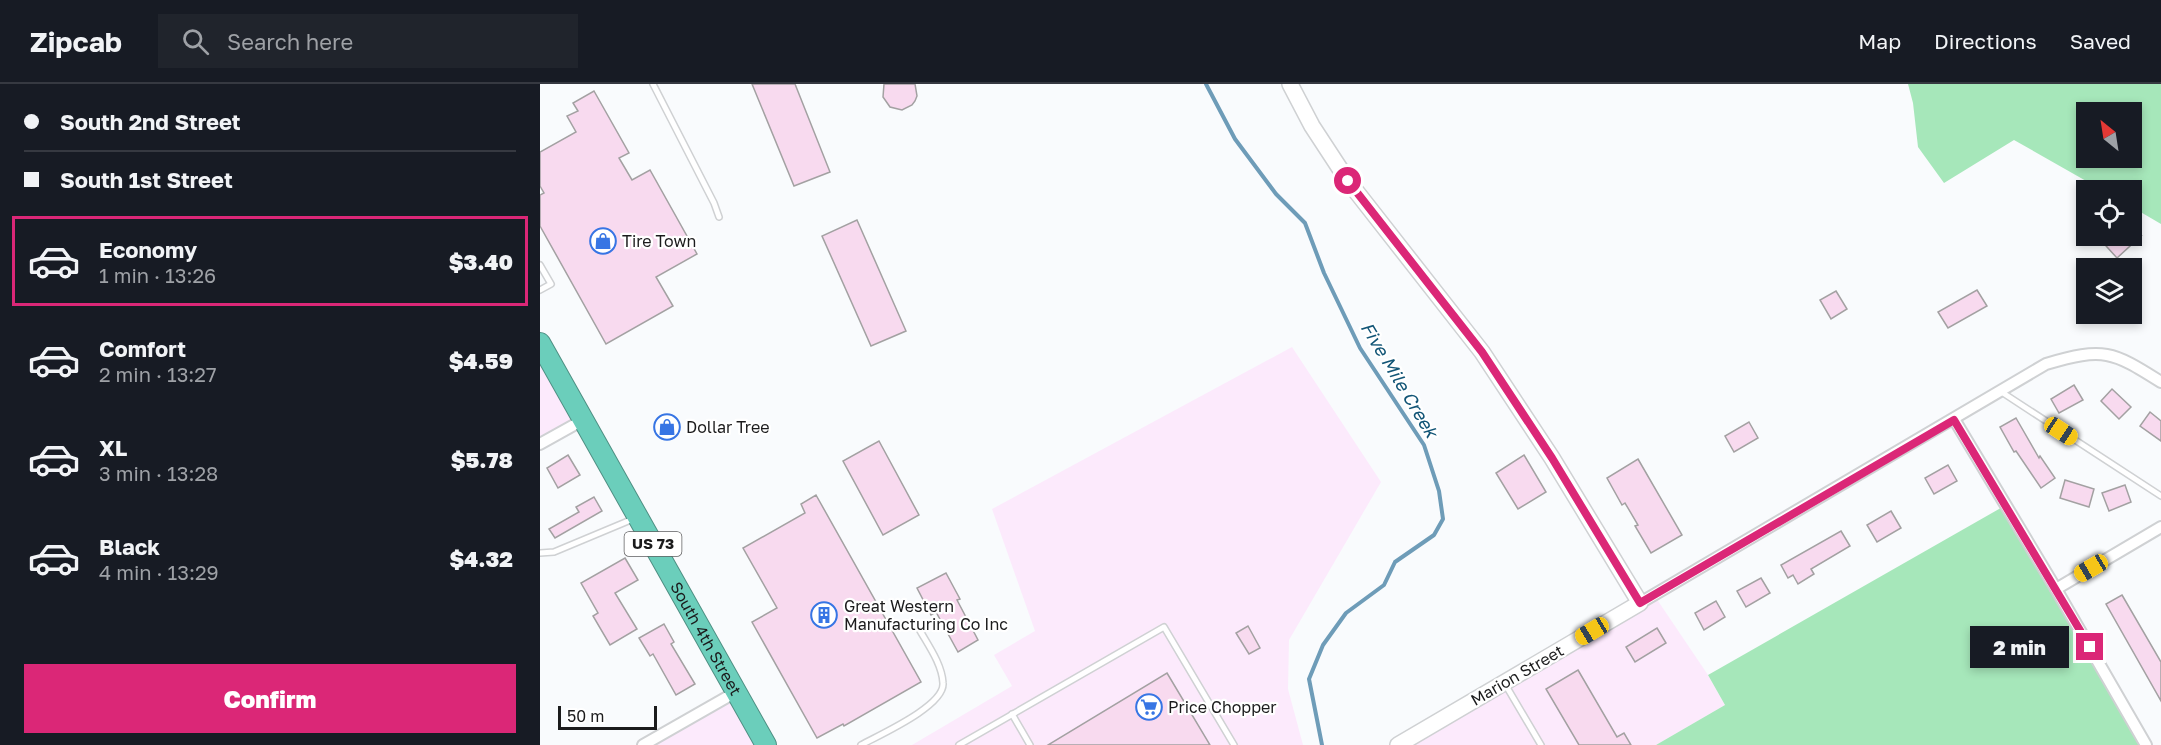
<!DOCTYPE html>
<meta charset="utf-8">
<style>
:root{--surface:#171b24;--page:#20242c;--text:#f1f3f6;--muted:#9ea1a6;--line:#363941;--accent:#db2777}
body{margin:0;font-family:"Golos Text",sans-serif;background:var(--page);color:var(--text);height:100vh;display:flex;flex-direction:column;font-size:22px;white-space:nowrap}
*{box-sizing:border-box;margin:0}
p{font-size:20px;color:var(--muted)}
.icon{flex:none;width:33px;height:33px;fill:none;stroke:currentColor;stroke-width:2;stroke-linecap:round;stroke-linejoin:round}
.map{position:relative;flex:1;overflow:hidden}
.sheet{display:flex;flex-direction:column;background:var(--surface);width:540px}
.sheet>*{flex:none}
.guide{display:grid;align-content:center;height:132px;padding:0 24px;background:var(--surface)}
.needle{width:39px;rotate:330deg}
.tools{position:absolute;left:1536px;top:18px;display:grid;gap:12px}
.tools a{display:grid;place-items:center;width:66px;height:66px;border-radius:0px;background:var(--surface);box-shadow:0 3px 9px #0003;font-size:30px}
.scale{position:absolute;left:18px;bottom:15px;width:99px;box-sizing:border-box;padding-left:6px;border:3px solid #1b1b1c;border-top:0;font-size:16px;line-height:21px;white-space:nowrap;color:#1b1b1c;-webkit-text-stroke:4px #fff;paint-order:stroke}
.end{position:absolute;width:27px;height:27px;margin:-14px;border:8px solid #db2777;background:#fff;box-shadow:0 0 0 3px #fff}
.from{border-radius:50%}
.bubble{position:absolute;height:42px;border-radius:0px;background:var(--surface);box-shadow:0 3px 9px #0003;font-size:20px;font-weight:800;line-height:42px;text-align:center}
.car{position:absolute;width:18px;height:36px;margin:-18px -9px;border-radius:8px;box-shadow:0 0 4px 2px #0007;background:linear-gradient(#f5c518 24%,#345 0 40%,#f5c518 0 76%,#345 0 86%,#f5c518 0)}
.guide b{display:flex;align-items:center;gap:21px;height:57px;font-size:22px}
.guide b+b{border-top:2px solid var(--line)}
.guide i{width:15px;height:15px;background:var(--text)}
ul{padding:0;list-style:none}
li{display:flex;align-items:center;gap:18px;height:90px;margin:0 12px 9px;padding:0 12px;border:3px solid transparent;border-radius:0px}
li div{flex:1}
li b{display:block;font-size:22px}
li em{font-style:normal;font-weight:800}
li.active{border-color:var(--accent)}
li>.icon{width:54px;height:54px;stroke-width:1.5}
.primary-button{display:flex;gap:12px;margin-top:auto;padding:12px 24px}
.primary-button a{flex:1;height:69px;border-radius:0px;background:var(--accent);color:#fff;font-size:24px;font-weight:800;line-height:69px;text-align:center}
header{display:flex;align-items:center;gap:36px;box-sizing:border-box;height:84px;padding:0 30px;background:var(--surface);border-bottom:2px solid var(--line)}
header strong{font-size:28px}
nav{display:flex;gap:33px;margin-inline-start:auto;font-size:21px}
.search{width:420px;height:54px;background:var(--page);display:flex;align-items:center;gap:15px;box-sizing:border-box;padding:0 21px;border-radius:0px;color:var(--muted);font-size:22px}
main{display:flex;flex:1;min-height:0}
.map>svg:first-child{display:block}
</style>
<header>
<strong>Zipcab</strong>
<div class="search"><svg class="icon" aria-label="search" viewBox="0 0 24 24"><circle cx="10" cy="10" r="6"/><path d="M15 15l6 6"/></svg>Search here</div>
<nav><a>Map</a><a>Directions</a><a>Saved</a></nav>
</header>
<main>
<section class="sheet">
<div class="guide">
<b><i class="from"></i>South 2nd Street</b>
<b><i></i>South 1st Street</b>
</div>
<ul>
<li class="active"><svg class="icon" aria-label="car" viewBox="0 0 24 24"><path d="M5 17H2v-5l4-1 3-4h7l3 4 3 1v5h-3M9 17h6M6 11h13"/><circle cx="7" cy="17" r="2"/><circle cx="17" cy="17" r="2"/></svg><div><b>Economy</b><p>1 min · 13:26</p></div><em>$3.40</em></li>
<li><svg class="icon" aria-label="car" viewBox="0 0 24 24"><path d="M5 17H2v-5l4-1 3-4h7l3 4 3 1v5h-3M9 17h6M6 11h13"/><circle cx="7" cy="17" r="2"/><circle cx="17" cy="17" r="2"/></svg><div><b>Comfort</b><p>2 min · 13:27</p></div><em>$4.59</em></li>
<li><svg class="icon" aria-label="car" viewBox="0 0 24 24"><path d="M5 17H2v-5l4-1 3-4h7l3 4 3 1v5h-3M9 17h6M6 11h13"/><circle cx="7" cy="17" r="2"/><circle cx="17" cy="17" r="2"/></svg><div><b>XL</b><p>3 min · 13:28</p></div><em>$5.78</em></li>
<li><svg class="icon" aria-label="car" viewBox="0 0 24 24"><path d="M5 17H2v-5l4-1 3-4h7l3 4 3 1v5h-3M9 17h6M6 11h13"/><circle cx="7" cy="17" r="2"/><circle cx="17" cy="17" r="2"/></svg><div><b>Black</b><p>4 min · 13:29</p></div><em>$4.32</em></li>
</ul>
<div class="primary-button"><a>Confirm</a></div>
</section>
<div class="map">
<svg width="1621" height="661" viewBox="0 0 1621 661">
<rect width="100%" height="100%" fill="#f9fbfd"/>
<g fill="#fceafc">
<polygon points="0,259 43,336 0,360"/>
<polygon points="752,263 841,398 749,556 748,605 763,661 372,661 472,602 454,571 495,547 452,425"/>
<polygon points="1114,511 1168,591 1185,621 1116,661 858,661"/>
<polygon points="196,608 226,661 108,661"/>
</g>
<g fill="#a6e7ba" fill-rule="evenodd">
<path d="M1368,0H1621V140L1592,123V106H1562L1474,56L1404,99L1378,63L1373,19ZM1546,28H1592V74H1546Z"/>
<polygon points="1466,421 1606,661 1116,661 1185,621 1168,591"/>
</g>
<g fill="none" stroke-linecap="round" stroke-linejoin="round">
<polyline stroke="#6e9cb8" stroke-width="4" points="666,0 695,55 736,110 765,139 784,189 820,264 884,361 899,407 903,435 894,451 855,478 844,501 806,529 783,561 769,595 782,661"/>
</g>
<g fill="#f8daef" stroke="#a3a1a2" stroke-width="1.5">
<polygon points="212,0 255,0 290,88 254,102"/>
<polygon points="344,0 375,0 377,12 375,17 372,21 362,26 350,23 343,13"/>
<polygon points="54,7 89,69 79,74 92,96 110,86 157,170 116,193 133,222 66,260 0,142 0,111 4,109 0,102 0,68 36,48 27,32 38,27 33,19"/>
<polygon points="317,136 366,247 331,262 282,152"/>
<polygon points="1557,152 1601,152 1577,174"/>
<polygon points="1437,206 1447,222 1408,244 1398,228"/>
<polygon points="1296,207 1307,225 1291,235 1280,216"/>
<polygon points="1534,301 1543,316 1519,329 1511,315"/>
<polygon points="1572,305 1591,323 1579,335 1561,317"/>
<polygon points="1610,328 1621,337 1621,357 1600,342"/>
<polygon points="1476,334 1499,374 1500,372 1515,394 1501,404 1476,367 1474,368 1460,343"/>
<polygon points="1209,338 1218,354 1194,368 1185,352"/>
<polygon points="339,357 379,431 343,451 303,377"/>
<polygon points="28,371 40,391 18,404 7,384"/>
<polygon points="984,371 1006,408 978,425 956,389"/>
<polygon points="1098,375 1142,451 1111,469 1095,442 1098,441 1085,419 1082,421 1067,394"/>
<polygon points="1408,381 1417,397 1394,410 1385,394"/>
<polygon points="1525,396 1554,405 1549,423 1520,414"/>
<polygon points="1585,401 1591,418 1569,427 1562,409"/>
<polygon points="276,411 381,598 304,642 303,640 277,654 212,538 237,524 203,464 265,429 261,420"/>
<polygon points="54,413 62,427 15,454 9,445 39,428 36,423"/>
<polygon points="1351,427 1361,444 1337,458 1327,441"/>
<polygon points="1301,447 1310,462 1271,485 1274,490 1258,500 1253,491 1248,494 1241,481"/>
<polygon points="85,474 98,496 75,509 97,545 70,561 53,532 58,529 41,499"/>
<polygon points="406,489 420,515 417,516 438,556 418,568 396,528 391,531 377,504"/>
<polygon points="1221,494 1230,509 1206,523 1197,507"/>
<polygon points="1582,511 1621,578 1621,617 1566,520"/>
<polygon points="1176,517 1185,533 1164,546 1155,529"/>
<polygon points="124,540 134,558 131,560 155,600 136,611 113,570 110,572 99,554"/>
<polygon points="708,542 720,564 709,570 696,549"/>
<polygon points="1117,544 1126,559 1095,578 1086,563"/>
<polygon points="1038,586 1077,653 1084,649 1091,661 1039,661 1006,605"/>
<polygon points="627,589 670,661 508,661"/>
</g>
<g fill="none" stroke-linecap="round" stroke-linejoin="round">
<g stroke="#cfd1d3" stroke-width="8">
<g id="lane">
<polyline points="113,0 174,119 179,133"/>
<polyline points="0,181 11,200 0,206"/>
<polyline points="1460,307 1621,412"/>
<polyline points="0,469 14,468 93,435"/>
<polyline points="965,600 1001,661"/>
<polyline points="472,630 490,661"/>
<path d="M321,661C339,651 405,622 403,599C402,580 388,561 379,545"/>
<polyline points="419,661 624,543 694,661"/>
</g>
</g>
<g stroke="#cfd1d3" stroke-width="14">
<g id="street">
<polyline points="1414,335 1516,505 1606,661"/>
<polyline points="0,360 43,336"/>
<polyline points="1516,505 1621,443"/>
<path d="M1100,519L1506,280C1564,263 1572,267 1621,298"/>
<polyline points="103,661 196,608"/>
</g>
</g>
<g stroke="#cfd1d3" stroke-width="18">
<polyline id="secondary" points="750,0 772,42 808,97 942,268 1012,374 1100,519 858,661"/>
</g>
<g stroke="#4f8f83" stroke-width="22">
<g id="highway">
<path id="s1" d="M0,259L226,661"/>
</g>
</g>
<use href="#lane" stroke="#fff" stroke-width="5"/>
<use href="#street" stroke="#fff" stroke-width="10"/>
<use href="#secondary" stroke="#fff" stroke-width="15"/>
<use href="#highway" stroke="#6bcebb" stroke-width="20"/>
</g>
<g fill="none" stroke-linecap="round" stroke-linejoin="round">
<polyline stroke="#db2777" stroke-width="8" points="808,97 942,268 1012,374 1100,519 1414,336 1550,563"/>
</g>
<defs>
<g id="shop-ring" transform="scale(1.35)"><circle r="9.5" fill="#fff" stroke="#3775e4" stroke-width="1.5"/><path d="M-5-2.5h2.3a2.7 3.5 0 0 1 5.4 0H5L5.5 6h-11ZM-1.5-2.5h3a1.5 2.3 0 0 0-3 0Z" fill="#3775e4"/></g>
<g id="building-ring" transform="scale(1.35)"><circle r="9.5" fill="#fff" stroke="#3775e4" stroke-width="1.5"/><path d="M-4-6H4V6H1V3H-1V6H-4ZM-2.5-4.3h1.7v1.8h-1.7ZM.8-4.3h1.7v1.8H.8ZM-2.5-1h1.7V.8h-1.7ZM.8-1h1.7V.8H.8Z" fill="#3775e4"/></g>
<g id="supermarket-ring" transform="scale(1.35)"><circle r="9.5" fill="#fff" stroke="#3775e4" stroke-width="1.5"/><path d="M-6-5.5h2.5l.6 2H6L4.5 2H-2.5L-4.4-4H-6ZM-1.5 3.2a1.3 1.3 0 1 0 .1 0ZM3 3.2a1.3 1.3 0 1 0 .1 0Z" fill="#3775e4"/></g>
</defs>
<g fill-rule="evenodd">
<use href="#shop-ring" x="63" y="157"/>
<use href="#shop-ring" x="127" y="343"/>
<use href="#building-ring" x="284" y="531"/>
<use href="#supermarket-ring" x="609" y="623"/>
</g>
<g text-anchor="middle" stroke-width="4.5" stroke-linejoin="round" paint-order="stroke">
<rect fill="#fff" stroke="#5f5f60" stroke-width="1.5" x="84.5" y="448" width="57" height="24" rx="4.5"/>
<g font-size="15" font-weight="bold" fill="#1b1b1c">
<text x="113" y="465">US 73</text>
</g>
<g font-size="16" fill="#1b1b1c" stroke="#fff" text-anchor="start">
<text x="82" y="163">Tire Town</text>
<text x="146" y="349">Dollar Tree</text>
<text x="304" y="528">Great Western<tspan x="304" dy="18">Manufacturing Co Inc</tspan></text>
<text x="628" y="629">Price Chopper</text>
</g>
<g font-size="16" fill="#1b1b1c" stroke="#fff">
<text dy="6" stroke="none"><textPath href="#s1" startOffset="339">South 4th Street</textPath></text>
<text transform="translate(977 591) rotate(-30)" y="6">Marion Street</text>
</g>
<g font-size="18" font-style="italic" fill="#125576" stroke="#fff">
<text transform="translate(859 296) rotate(59)" y="6">Five Mile Creek</text>
</g>
</g>
</svg>
<div class="tools">
<a><svg class="needle" viewBox="-14 -14 28 28"><path d="M0-13l5 13h-10z" fill="#e53935"/><path d="M0 13l5-13h-10z" fill="#9ea1a6"/></svg></a>
<a><svg class="icon" aria-label="locate" viewBox="0 0 24 24"><circle cx="12" cy="12" r="6"/><path d="M12 2v4M12 18v4M2 12h4M18 12h4"/></svg></a>
<a><svg class="icon" aria-label="layers" viewBox="0 0 24 24"><path d="M12 4l9 5-9 5-9-5zM3 14l9 5 9-5"/></svg></a>
</div>
<div class="scale">50 m</div>
<i class="end from" style="left:808px;top:97px"></i>
<i class="end" style="left:1550px;top:563px"></i>
<div class="bubble" style="left:1430px;top:542px;width:99px">2 min</div>
<i class="car" style="left:1521px;top:347px;rotate:123deg"></i>
<i class="car" style="left:1551px;top:484px;rotate:240deg"></i>
<i class="car" style="left:1052px;top:547px;rotate:239deg"></i>
</div>
</main>
